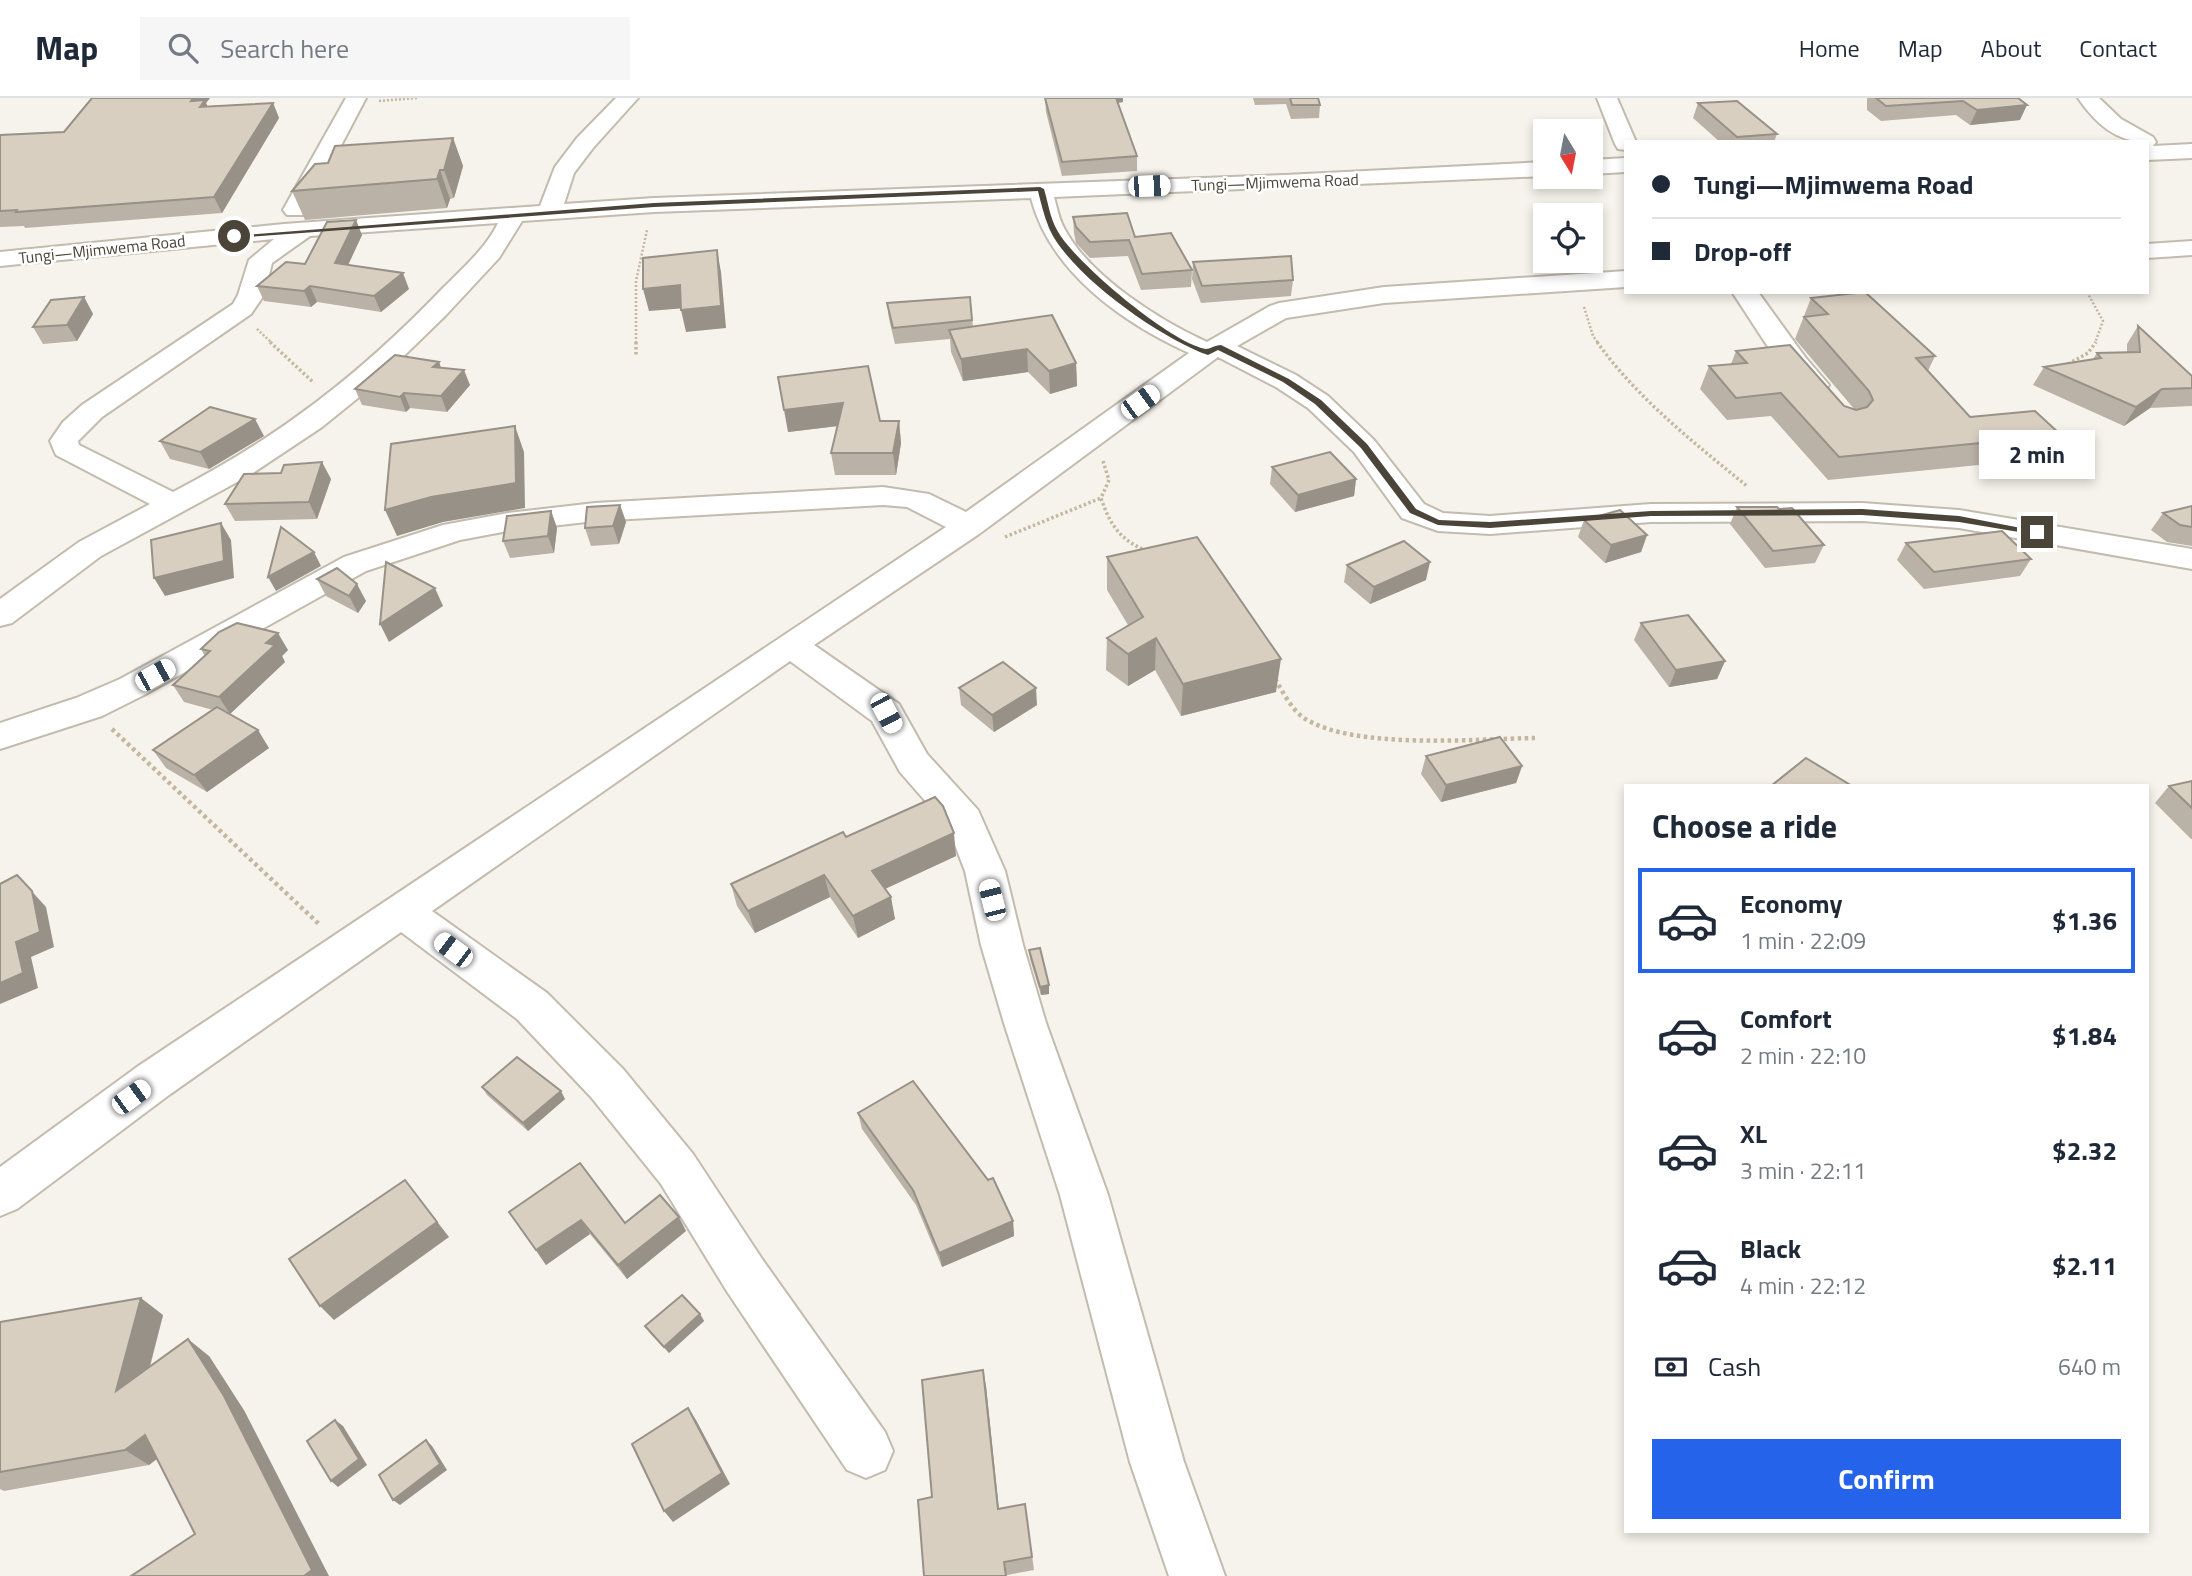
<!DOCTYPE html>
<meta charset="utf-8">
<style>
:root{--surface:#fff;--page:#f6f6f7;--text:#1f2937;--muted:#747a83;--line:#e0e1e3;--accent:#2563eb}
body{margin:0;font-family:"Titillium Web",sans-serif;background:var(--page);color:var(--text);height:100vh;display:flex;flex-direction:column;font-size:26px;white-space:nowrap}
*{box-sizing:border-box;margin:0}
p{font-size:23px;color:var(--muted)}
.icon{flex:none;width:38px;height:38px;fill:none;stroke:currentColor;stroke-width:2;stroke-linecap:round;stroke-linejoin:round}
.map{position:relative;flex:1;overflow:hidden}
.drawer{position:absolute;left:1624px;top:686px;width:525px;height:749px;display:flex;flex-direction:column;background:var(--surface);border-radius:0px;box-shadow:0 4px 10px #0003}
.drawer>*{flex:none}
.hud{position:absolute;left:1624px;top:42px;width:525px;height:154px;border-radius:0px;box-shadow:0 4px 10px #0003;display:grid;align-content:center;height:154px;padding:0 28px;background:var(--surface)}
.needle{width:46px;rotate:170deg}
.fabs{position:absolute;left:1533px;top:21px;display:grid;gap:14px}
.fabs a{display:grid;place-items:center;width:70px;height:70px;border-radius:0px;background:var(--surface);box-shadow:0 4px 10px #0003;font-size:35px}
.end{position:absolute;width:32px;height:32px;margin:-16px;border:9px solid #4b4439;background:#fff;box-shadow:0 0 0 4px #fff}
.from{border-radius:50%}
.bubble{position:absolute;height:49px;border-radius:0px;background:var(--surface);box-shadow:0 4px 10px #0003;font-size:23px;font-weight:700;line-height:49px;text-align:center}
.car{position:absolute;width:21px;height:42px;margin:-21px -10px;border-radius:9px;box-shadow:0 0 5px 2px #0007;background:linear-gradient(#fff 24%,#345 0 40%,#fff 0 76%,#345 0 86%,#fff 0)}
.hud b{display:flex;align-items:center;gap:24px;height:66px;font-size:26px}
.hud b+b{border-top:2px solid var(--line)}
.hud i{width:18px;height:18px;background:var(--text)}
ul{padding:0;list-style:none}
li{display:flex;align-items:center;gap:21px;height:105px;margin:0 14px 10px;padding:0 14px;border:4px solid transparent;border-radius:0px}
li div{flex:1}
li b{display:block;font-size:26px}
li em{font-style:normal;font-weight:700}
li.on{border-color:var(--accent)}
li>.icon{width:63px;height:63px;stroke-width:1.5}
h2{padding:0 28px;font-size:32px;line-height:84px}
.pay{display:flex;align-items:center;gap:18px;height:77px;padding:0 28px;font-size:26px}
.pay p{margin-inline-start:auto}
.action{display:flex;gap:14px;margin-top:auto;padding:14px 28px}
.action a{flex:1;height:80px;border-radius:0px;background:var(--accent);color:#fff;font-size:28px;font-weight:700;line-height:80px;text-align:center}
header{display:flex;align-items:center;gap:42px;box-sizing:border-box;height:98px;padding:0 35px;background:var(--surface);border-bottom:2px solid var(--line)}
header strong{font-size:33px}
nav{display:flex;gap:38px;margin-inline-start:auto;font-size:24px}
.search{width:490px;height:63px;background:var(--page);display:flex;align-items:center;gap:18px;box-sizing:border-box;padding:0 24px;border-radius:0px;color:var(--muted);font-size:26px}
.map>svg:first-child{display:block}
</style>
<header>
<strong>Map</strong>
<div class="search"><svg class="icon" aria-label="search" viewBox="0 0 24 24"><circle cx="10" cy="10" r="6"/><path d="M15 15l6 6"/></svg>Search here</div>
<nav><a>Home</a><a>Map</a><a>About</a><a>Contact</a></nav>
</header>
<div class="map">
<svg width="2192" height="1478" viewBox="0 0 2192 1478">
<rect width="100%" height="100%" fill="#f6f3ec"/>
<g fill="none" stroke-linecap="round" stroke-linejoin="round">
<g stroke="#c2bbae" stroke-width="4">
<g id="minor">
<polygon points="346,0 366,0 307,112 303,117 287,117 283,112"/>
<path d="M616,0H638L593,50L574,75L564,106L654,100L1285,77L1545,64V78L1054,99C1057,110 1059,121 1064,130C1089,178 1159,222 1207,244L1270,208L1279,205L1384,189L1626,173V189L1384,205L1286,220L1237,248L1296,277L1328,298L1374,342L1424,406L1443,415L1490,418L1651,406L1862,405L1959,412L2192,451V471L1959,430L1862,423L1651,424L1490,436L1438,433L1402,420L1354,354L1308,310L1276,289L1218,259L979,436L814,547L899,606L927,656L978,712L1005,773L1023,847L1046,925L1108,1097L1184,1364L1225,1478H1169L1130,1364L1060,1097L1004,925L981,847L965,773L948,729L900,674L872,623L790,563L432,813L547,895L623,971L693,1056L762,1161L885,1334L893,1353L885,1372L866,1380L847,1372L728,1195L661,1086L591,999L517,921L401,834L169,997L17,1111L0,1118V1069L137,969L946,429L907,409L883,407L595,423L508,433L460,442L366,473L144,597L102,618L0,651V625L76,600L120,581L344,459L443,427L508,415L595,405L883,389L929,396L966,414L1189,255C1123,225 1050,174 1031,100L654,114L522,123L499,160L446,217L374,287L322,329L250,377L101,458L12,525L0,528V501L79,444L150,406L56,357L50,343L63,324L82,307L233,206L238,197L249,162L274,141L0,168V154L284,126L540,108L555,69L577,40ZM498,125C486,150 463,170 443,190C362,275 278,340 173,394L79,347L78,343L102,319L251,216L264,197L272,165L310,138Z"/>
<polygon points="1597,0 1617,0 1636,44 1626,44 1626,52 1618,51 1615,46"/>
<path d="M2078,0H2099L2121,21L2153,39L2156,44L2153,48L2192,46V60L2147,62V44C2116,44 2095,25 2078,0Z"/>
<polygon points="1626,60 1626,74 1591,76 1591,62"/>
<polygon points="2192,143 2192,157 2147,160 2147,146"/>
<path d="M1732,194H1758L1805,259L1829,287L1825,293C1817,295 1810,296 1804,291C1780,273 1751,221 1732,194Z"/>
</g>
</g>
<g stroke="#c4b79f" stroke-width="2.5" stroke-dasharray="2 2" stroke-linecap="butt">
<polyline points="379,3 417,0"/>
<polyline points="2087,194 2103,223 2095,245"/>
<polyline points="1584,209 1593,238 1598,245"/>
<polyline points="257,231 272,245"/>
<polyline points="636,245 636,183 647,132"/>
</g>
<g stroke="#c4b79f" stroke-width="3.5" stroke-dasharray="2.5 2.5" stroke-linecap="butt">
<polyline points="270,244 314,285"/>
<polyline points="636,244 636,259"/>
<path d="M1597,244C1637,300 1694,345 1747,388"/>
<polyline points="2068,266 2088,255 2096,244"/>
<path d="M1103,363L1109,382L1101,400C1110,427 1120,442 1147,453"/>
<polyline points="1005,439 1101,400"/>
</g>
<g stroke="#c4b79f" stroke-width="4.5" stroke-dasharray="3.5 3.5" stroke-linecap="butt">
<path d="M1275,581C1283,594 1291,611 1304,620C1353,652 1476,641 1535,640"/>
<polyline points="112,631 320,827"/>
</g>
<use href="#minor" fill="#fff" fill-rule="evenodd"/>
</g>
<g fill="#bab2a6">
<polygon points="92,0 210,0 206,5 208,9 273,5 279,20 222,115 25,130 24,128 0,129 0,37 64,34"/>
<polygon points="1045,0 1123,4 1118,5 1137,58 1137,73 1062,78 1046,14"/>
<polygon points="1253,0 1318,0 1320,7 1319,20 1291,21 1286,6 1255,7"/>
<polygon points="1867,0 2018,0 2020,22 1970,27 1956,17 1881,23 1867,12"/>
<polygon points="1698,5 1777,36 1774,44 1720,44 1693,20"/>
<polygon points="453,40 463,68 454,100 450,101 447,110 305,122 292,93"/>
<polygon points="1073,119 1135,139 1192,172 1191,189 1141,192 1128,158 1090,160 1076,145 1074,135"/>
<polygon points="362,137 348,167 409,191 381,214 317,204 311,209 264,203 257,188 305,166"/>
<polygon points="1193,164 1293,182 1291,198 1201,205 1192,181"/>
<polygon points="84,199 93,216 77,243 43,246 33,229"/>
<polygon points="970,199 973,229 1076,265 1077,288 1050,296 1028,274 963,283 951,254 950,241 895,246 889,221 887,205"/>
<polygon points="1811,200 1935,258 1928,273 1970,319 2061,337 2048,360 1828,382 1771,318 1727,322 1700,291 1709,268 1731,266 1736,253 1844,308 1855,312 1795,241"/>
<polygon points="2138,228 2192,278 2192,308 2150,310 2124,328 2033,287 2044,269 2093,261 2097,255 2127,254 2127,246"/>
<polygon points="439,264 441,270 470,287 447,314 410,310 406,314 362,307 355,291"/>
<polygon points="868,268 880,323 899,323 901,345 896,377 835,377 831,355 838,328 788,334"/>
<polygon points="264,338 209,371 170,361 160,343"/>
<polygon points="1272,369 1356,381 1354,398 1295,414 1270,386"/>
<polygon points="281,375 331,381 317,421 235,423 225,406"/>
<polygon points="620,407 626,424 619,446 591,448 585,430"/>
<polygon points="2192,408 2192,448 2167,444 2151,432 2163,415"/>
<polygon points="1737,409 1779,411 1824,447 1815,465 1765,470 1730,426"/>
<polygon points="551,413 557,430 554,455 510,460 503,443"/>
<polygon points="1584,422 1647,437 1641,454 1605,465 1578,439"/>
<polygon points="1906,445 2031,461 2020,478 1924,491 1897,462"/>
<polygon points="1107,459 1276,594 1181,618 1155,572 1128,588 1106,572 1107,540 1128,527 1107,492"/>
<polygon points="1347,467 1426,482 1370,506 1344,484"/>
<polygon points="317,481 366,503 358,515 326,498"/>
<polygon points="1641,525 1725,563 1717,581 1669,589 1634,542"/>
<polygon points="201,551 288,552 282,558 285,564 230,616 228,616 269,650 207,694 166,670 153,652 213,612 184,604 173,587 205,558"/>
<polygon points="959,590 1037,607 994,634 961,607"/>
<polygon points="1426,658 1522,668 1516,685 1441,704 1421,676"/>
<polygon points="2192,683 2192,741 2191,741 2155,705 2169,688"/>
<polygon points="846,739 956,758 885,791 895,821 858,840 830,799 755,835 737,808 731,786"/>
<polygon points="1029,852 1049,887 1049,896 1041,897 1030,861"/>
<polygon points="482,989 565,1001 528,1033 487,997"/>
<polygon points="858,1015 1013,1123 1014,1138 942,1169 916,1107 862,1031"/>
<polygon points="509,1114 625,1125 686,1133 627,1181 590,1136 546,1167"/>
<polygon points="700,1216 704,1223 669,1255 650,1235 645,1228"/>
<polygon points="163,1217 150,1269 209,1258 245,1314 195,1436 157,1360 149,1367 4,1393 0,1391 0,1224"/>
<polygon points="986,1288 999,1411 1025,1406 1034,1472 1007,1477 932,1399"/>
</g>
<g fill="#979187">
<polygon points="193,0 210,0 206,5 212,18 191,3"/>
<polygon points="1113,0 1123,0 1123,4 1113,5"/>
<polygon points="273,5 279,20 222,115 214,99"/>
<polygon points="2027,7 2020,22 1970,27 1977,12"/>
<polygon points="453,40 463,68 454,100 444,72"/>
<polygon points="440,72 450,101 447,110 437,81"/>
<polygon points="356,122 362,137 342,180 335,165"/>
<polygon points="717,152 721,174 726,230 686,234 681,212"/>
<polygon points="403,175 409,191 381,214 374,198"/>
<polygon points="680,187 686,210 649,213 643,191"/>
<polygon points="310,188 317,204 311,209 304,193"/>
<polygon points="84,199 93,216 77,243 67,227"/>
<polygon points="1027,251 1028,274 963,283 961,261"/>
<polygon points="439,264 444,279 433,269"/>
<polygon points="1076,265 1077,288 1050,296 1049,273"/>
<polygon points="464,272 470,287 447,314 441,298"/>
<polygon points="2162,291 2150,310 2124,328 2136,309"/>
<polygon points="404,295 410,310 406,314 400,299"/>
<polygon points="843,305 846,327 788,334 784,312"/>
<polygon points="255,321 264,338 209,371 200,354"/>
<polygon points="899,323 901,345 896,377 893,355"/>
<polygon points="515,328 524,354 525,410 443,424 397,438 385,412"/>
<polygon points="322,364 331,381 317,421 309,404"/>
<polygon points="1356,381 1354,398 1295,414 1298,397"/>
<polygon points="620,407 626,424 619,446 613,428"/>
<polygon points="551,413 557,430 554,455 548,438"/>
<polygon points="221,425 231,442 234,480 165,498 154,480"/>
<polygon points="1647,437 1641,454 1605,465 1611,447"/>
<polygon points="314,454 321,468 276,493 268,479"/>
<polygon points="1430,464 1426,482 1370,506 1374,489"/>
<polygon points="357,486 366,503 358,515 349,498"/>
<polygon points="435,490 443,508 389,544 380,526"/>
<polygon points="278,535 288,552 282,558 285,564 230,616 219,599 266,545"/>
<polygon points="1156,540 1155,572 1128,588 1128,556"/>
<polygon points="1281,561 1276,594 1181,618 1183,586"/>
<polygon points="1725,563 1717,581 1669,589 1676,572"/>
<polygon points="1036,590 1037,607 994,634 992,617"/>
<polygon points="258,632 269,650 207,694 194,677"/>
<polygon points="1522,668 1516,685 1441,704 1446,687"/>
<polygon points="954,735 956,758 876,795 872,773"/>
<polygon points="17,777 46,809 54,849 31,859 38,890 0,906 0,885"/>
<polygon points="824,777 830,799 755,835 748,813"/>
<polygon points="891,799 895,821 858,840 853,818"/>
<polygon points="1049,887 1049,896 1041,897 1040,889"/>
<polygon points="561,993 565,1001 528,1033 523,1025"/>
<polygon points="405,1082 449,1139 334,1222 320,1208"/>
<polygon points="679,1119 686,1133 627,1181 618,1167"/>
<polygon points="581,1122 590,1136 546,1167 536,1152"/>
<polygon points="1013,1123 1014,1138 942,1169 939,1155"/>
<polygon points="141,1200 163,1217 139,1309 116,1293"/>
<polygon points="700,1216 704,1223 669,1255 664,1249"/>
<polygon points="188,1241 209,1258 245,1314 329,1478 304,1478"/>
<polygon points="983,1272 986,1288 1000,1425 998,1411"/>
<polygon points="688,1310 696,1322 730,1386 673,1424 664,1413"/>
<polygon points="335,1322 343,1328 367,1367 338,1389 331,1383"/>
<polygon points="145,1337 169,1352 149,1367 125,1352"/>
<polygon points="426,1342 432,1348 447,1372 400,1407 393,1402"/>
</g>
<g fill="#d8cfc1" stroke="#979187" stroke-width="2">
<polygon points="92,0 193,0 191,3 205,2 200,9 273,5 214,99 16,114 17,112 0,113 0,37 64,34"/>
<polygon points="1045,0 1116,0 1137,58 1062,64"/>
<polygon points="1290,0 1318,0 1320,7 1292,7"/>
<polygon points="1876,0 2018,0 2027,7 1977,12 1963,3 1886,8"/>
<polygon points="1737,3 1777,36 1737,39 1698,5"/>
<polygon points="453,40 444,72 440,72 437,81 292,93 315,66 328,65 335,48"/>
<polygon points="1127,115 1135,139 1171,135 1192,172 1142,176 1129,142 1090,144 1076,129 1073,119"/>
<polygon points="356,122 335,165 403,175 374,198 310,188 304,193 257,188 286,164 305,166 327,124"/>
<polygon points="717,152 721,208 681,212 680,187 643,191 643,160"/>
<polygon points="1291,158 1293,182 1202,188 1193,164"/>
<polygon points="1865,194 1935,258 1916,260 1970,319 2035,313 2061,337 1839,359 1781,295 1736,300 1709,268 1747,265 1736,253 1790,247 1844,308 1856,312 1867,309 1873,302 1869,293 1804,219 1828,216 1811,200"/>
<polygon points="84,199 67,227 33,229 51,202"/>
<polygon points="970,199 972,222 893,230 887,205"/>
<polygon points="1052,217 1076,265 1049,273 1027,251 961,261 949,232"/>
<polygon points="2138,228 2192,278 2192,290 2162,291 2136,309 2044,269 2101,260 2097,255 2140,254"/>
<polygon points="395,257 439,264 433,269 464,272 441,298 404,295 400,299 355,291"/>
<polygon points="868,268 880,323 899,323 893,355 831,355 843,305 784,312 778,279"/>
<polygon points="210,309 255,321 200,354 160,343"/>
<polygon points="515,328 516,385 431,399 385,412 391,346"/>
<polygon points="1330,354 1356,381 1298,397 1272,369"/>
<polygon points="322,364 309,404 225,406 244,376 281,375 284,367"/>
<polygon points="620,407 613,428 585,430 587,409"/>
<polygon points="2192,408 2192,429 2180,427 2163,415"/>
<polygon points="1737,409 1777,409 1779,411 1792,410 1824,447 1773,453"/>
<polygon points="1620,412 1647,437 1611,447 1584,422"/>
<polygon points="551,413 548,438 503,443 507,418"/>
<polygon points="221,425 224,463 154,480 151,442"/>
<polygon points="281,429 314,454 268,479"/>
<polygon points="2002,433 2031,461 1934,474 1906,445"/>
<polygon points="1197,439 1281,561 1183,586 1156,540 1128,556 1107,540 1143,519 1107,459"/>
<polygon points="1404,443 1430,464 1374,489 1347,467"/>
<polygon points="386,464 435,490 380,526"/>
<polygon points="337,470 357,486 349,498 317,481"/>
<polygon points="1688,517 1725,563 1676,572 1641,525"/>
<polygon points="237,525 278,535 266,545 275,547 219,599 173,587 210,553 201,551 219,534"/>
<polygon points="1003,564 1036,590 992,617 959,590"/>
<polygon points="217,609 258,632 194,677 153,652"/>
<polygon points="1500,639 1522,668 1446,687 1426,658"/>
<polygon points="1806,660 1852,688 1771,688"/>
<polygon points="2192,683 2192,710 2169,688"/>
<polygon points="935,699 943,708 954,735 872,773 891,799 853,818 824,777 748,813 731,786 843,734 846,739"/>
<polygon points="17,777 32,793 40,834 16,844 23,875 0,885 0,786"/>
<polygon points="1040,850 1049,887 1040,889 1029,852"/>
<polygon points="517,959 561,993 523,1025 482,989"/>
<polygon points="913,983 988,1082 993,1080 1013,1123 939,1155 913,1092 858,1015"/>
<polygon points="580,1065 625,1125 660,1097 679,1119 618,1167 581,1122 536,1152 509,1114"/>
<polygon points="405,1082 437,1124 320,1208 289,1161"/>
<polygon points="682,1197 700,1216 664,1249 645,1228"/>
<polygon points="141,1200 116,1293 188,1241 224,1298 312,1472 304,1478 131,1478 195,1436 145,1337 125,1352 0,1374 0,1224"/>
<polygon points="983,1272 998,1411 1025,1406 1032,1459 1004,1464 1006,1478 924,1478 918,1402 932,1399 922,1282"/>
<polygon points="688,1310 722,1375 664,1413 632,1346"/>
<polygon points="335,1322 359,1361 331,1383 307,1343"/>
<polygon points="426,1342 440,1366 393,1402 379,1377"/>
</g>
<path fill="#4b4439" d="M1040,89L1044,91C1048,104 1050,120 1057,132C1073,163 1172,246 1206,251C1210,251 1215,247 1221,247L1289,281L1321,302L1367,346L1416,411L1439,422L1490,424L1651,413L1862,411L1959,418L2042,434L2037,437L1959,424L1862,417L1651,418L1490,430L1438,427L1410,415L1361,350L1315,306L1283,284L1218,252L1208,257C1161,241 1069,176 1049,130C1044,118 1041,105 1038,93L654,109L234,140L231,138L654,105Z"/>
<g text-anchor="middle" stroke-width="5" stroke-linejoin="round" paint-order="stroke">
<g font-size="16" fill="#4b4439" stroke="#fff">
<text transform="translate(1275 84) rotate(-2)" y="6">Tungi—Mjimwema Road</text>
<text transform="translate(102 151) rotate(-6)" y="6">Tungi—Mjimwema Road</text>
</g>
</g>
</svg>
<div class="fabs">
<a><svg class="needle" viewBox="-14 -14 28 28"><path d="M0-13l5 13h-10z" fill="#e53935"/><path d="M0 13l5-13h-10z" fill="#747a83"/></svg></a>
<a><svg class="icon" aria-label="locate" viewBox="0 0 24 24"><circle cx="12" cy="12" r="6"/><path d="M12 2v4M12 18v4M2 12h4M18 12h4"/></svg></a>
</div>
<i class="end from" style="left:234px;top:138px"></i>
<i class="end" style="left:2037px;top:434px"></i>
<div class="bubble" style="left:1979px;top:332px;width:116px">2 min</div>
<i class="car" style="left:1149px;top:88px;rotate:88deg"></i>
<i class="car" style="left:1140px;top:304px;rotate:54deg"></i>
<i class="car" style="left:155px;top:577px;rotate:61deg"></i>
<i class="car" style="left:886px;top:615px;rotate:152deg"></i>
<i class="car" style="left:992px;top:802px;rotate:346deg"></i>
<i class="car" style="left:453px;top:852px;rotate:307deg"></i>
<i class="car" style="left:131px;top:999px;rotate:54deg"></i>
<div class="hud">
<b><i class="from"></i>Tungi—Mjimwema Road</b>
<b><i></i>Drop-off</b>
</div>
<section class="drawer">
<h2>Choose a ride</h2>
<ul>
<li class="on"><svg class="icon" aria-label="car" viewBox="0 0 24 24"><path d="M5 17H2v-5l4-1 3-4h7l3 4 3 1v5h-3M9 17h6M6 11h13"/><circle cx="7" cy="17" r="2"/><circle cx="17" cy="17" r="2"/></svg><div><b>Economy</b><p>1 min · 22:09</p></div><em>$1.36</em></li>
<li><svg class="icon" aria-label="car" viewBox="0 0 24 24"><path d="M5 17H2v-5l4-1 3-4h7l3 4 3 1v5h-3M9 17h6M6 11h13"/><circle cx="7" cy="17" r="2"/><circle cx="17" cy="17" r="2"/></svg><div><b>Comfort</b><p>2 min · 22:10</p></div><em>$1.84</em></li>
<li><svg class="icon" aria-label="car" viewBox="0 0 24 24"><path d="M5 17H2v-5l4-1 3-4h7l3 4 3 1v5h-3M9 17h6M6 11h13"/><circle cx="7" cy="17" r="2"/><circle cx="17" cy="17" r="2"/></svg><div><b>XL</b><p>3 min · 22:11</p></div><em>$2.32</em></li>
<li><svg class="icon" aria-label="car" viewBox="0 0 24 24"><path d="M5 17H2v-5l4-1 3-4h7l3 4 3 1v5h-3M9 17h6M6 11h13"/><circle cx="7" cy="17" r="2"/><circle cx="17" cy="17" r="2"/></svg><div><b>Black</b><p>4 min · 22:12</p></div><em>$2.11</em></li>
</ul>
<div class="pay"><svg class="icon" aria-label="cash" viewBox="0 0 24 24"><path d="M3 7h18v10H3z"/><circle cx="12" cy="12" r="2"/></svg>Cash<p>640 m</p></div>
<div class="action"><a>Confirm</a></div>
</section>
</div>
